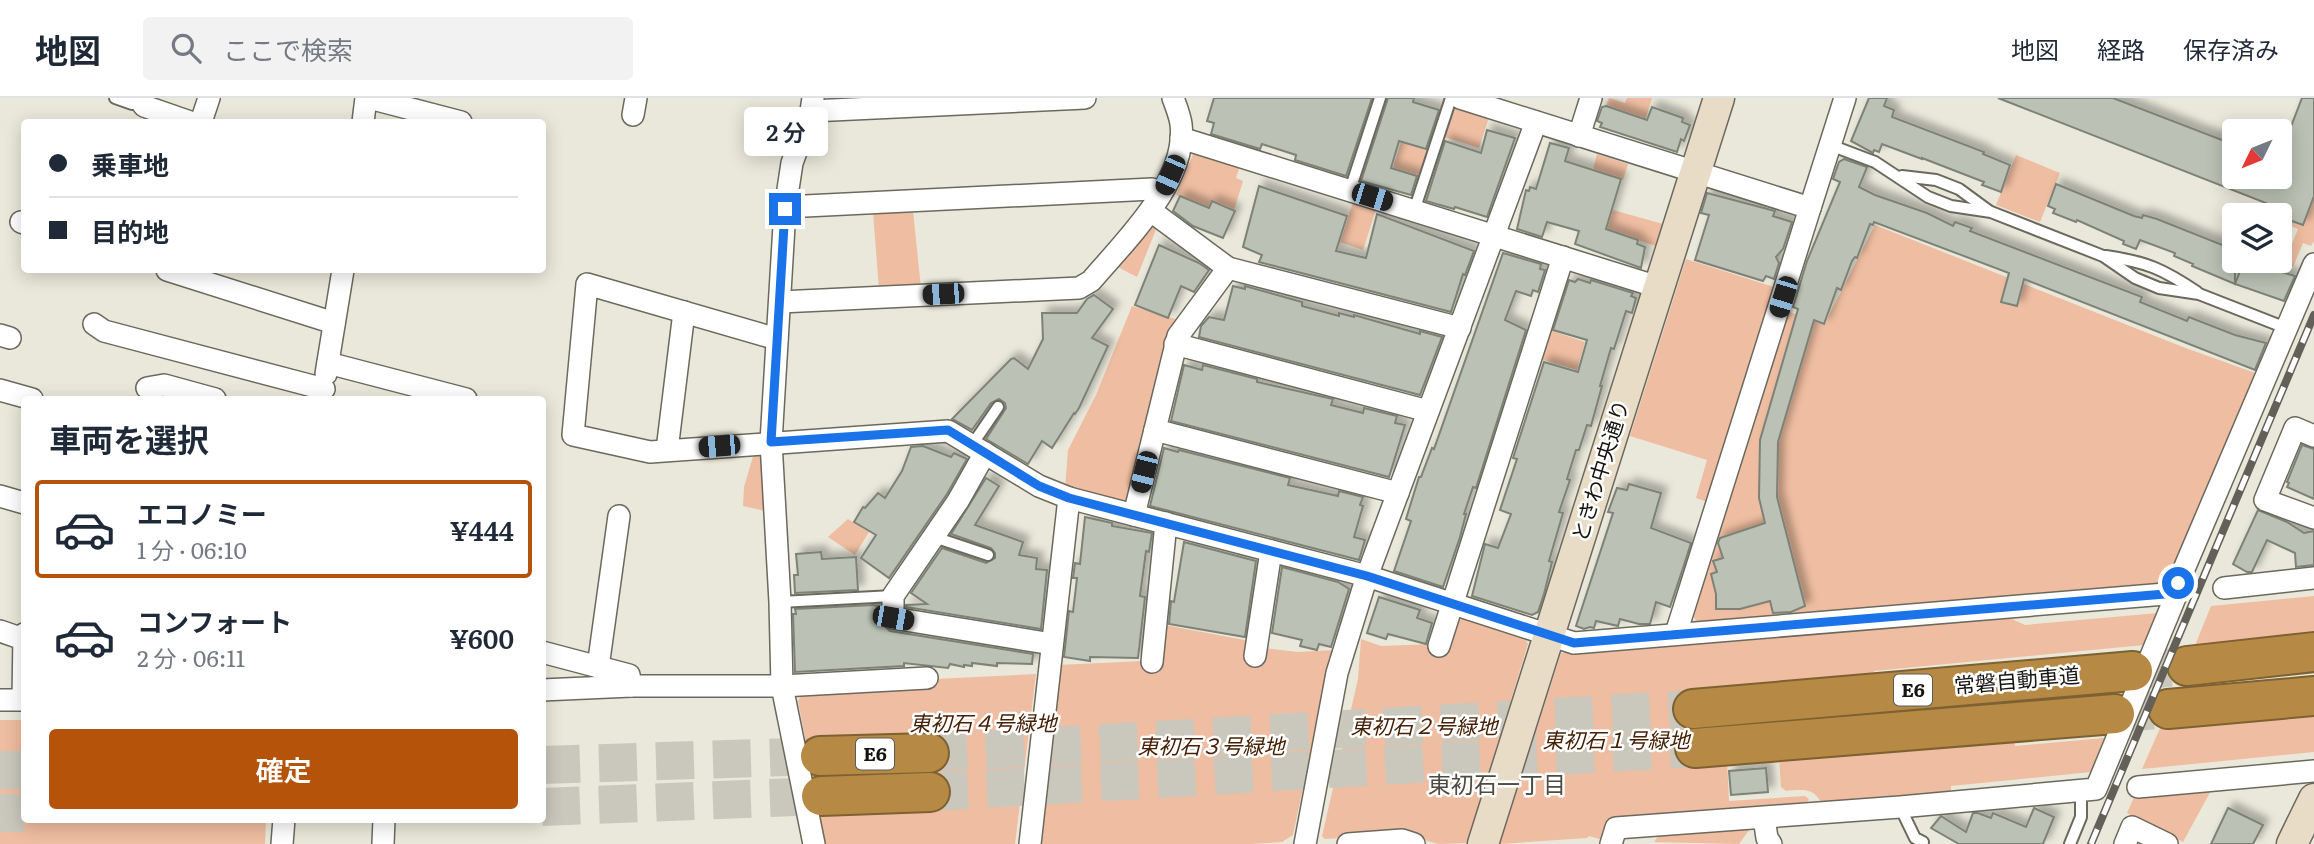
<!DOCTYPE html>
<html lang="ja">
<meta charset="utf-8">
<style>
:root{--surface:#fff;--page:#f2f2f3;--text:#1f2937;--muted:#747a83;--line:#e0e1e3;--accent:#b45309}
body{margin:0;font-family:Literata,"Noto Sans JP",serif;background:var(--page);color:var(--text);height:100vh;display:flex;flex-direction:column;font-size:26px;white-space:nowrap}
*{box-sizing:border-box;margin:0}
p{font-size:23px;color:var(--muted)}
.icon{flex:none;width:38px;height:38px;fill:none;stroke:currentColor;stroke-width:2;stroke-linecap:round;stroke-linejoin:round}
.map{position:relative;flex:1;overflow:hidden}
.side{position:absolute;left:21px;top:298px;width:525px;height:427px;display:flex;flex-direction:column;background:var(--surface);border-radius:7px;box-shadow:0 4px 18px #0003}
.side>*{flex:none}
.banner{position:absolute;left:21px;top:21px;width:525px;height:154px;border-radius:7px;box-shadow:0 4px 18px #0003;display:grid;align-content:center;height:154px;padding:0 28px;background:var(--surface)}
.needle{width:46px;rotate:227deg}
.controls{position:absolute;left:2222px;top:21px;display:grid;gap:14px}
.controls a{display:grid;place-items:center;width:70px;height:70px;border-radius:7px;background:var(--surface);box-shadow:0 4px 18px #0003;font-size:35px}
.end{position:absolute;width:32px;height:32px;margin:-16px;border:9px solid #1a73e8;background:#fff;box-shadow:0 0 0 4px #fff}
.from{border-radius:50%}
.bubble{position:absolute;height:49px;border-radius:7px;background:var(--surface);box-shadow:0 4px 18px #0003;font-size:23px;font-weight:600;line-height:49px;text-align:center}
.car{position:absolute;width:21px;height:42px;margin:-21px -10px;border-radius:9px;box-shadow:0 0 5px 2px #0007;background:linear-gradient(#222 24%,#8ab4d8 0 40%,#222 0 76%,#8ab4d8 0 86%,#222 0)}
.banner b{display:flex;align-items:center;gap:24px;height:66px;font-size:26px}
.banner b+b{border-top:2px solid var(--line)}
.banner i{width:18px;height:18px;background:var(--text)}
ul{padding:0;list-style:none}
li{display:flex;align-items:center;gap:21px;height:98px;margin:0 14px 10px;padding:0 14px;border:4px solid transparent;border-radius:7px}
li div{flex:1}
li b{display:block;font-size:26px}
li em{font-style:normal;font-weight:600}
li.selected{border-color:var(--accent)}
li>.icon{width:63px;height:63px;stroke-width:1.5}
h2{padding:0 28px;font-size:32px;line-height:84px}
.primary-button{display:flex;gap:14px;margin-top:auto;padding:14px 28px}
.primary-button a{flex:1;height:80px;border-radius:7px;background:var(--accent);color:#fff;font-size:28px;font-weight:600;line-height:80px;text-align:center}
header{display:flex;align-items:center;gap:42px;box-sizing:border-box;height:98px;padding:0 35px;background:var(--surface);border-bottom:2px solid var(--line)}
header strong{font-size:33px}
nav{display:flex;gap:38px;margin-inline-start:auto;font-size:24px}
.search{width:490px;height:63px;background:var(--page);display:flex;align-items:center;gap:18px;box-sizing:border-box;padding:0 24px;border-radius:7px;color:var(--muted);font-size:26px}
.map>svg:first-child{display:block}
</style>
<header>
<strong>地図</strong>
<div class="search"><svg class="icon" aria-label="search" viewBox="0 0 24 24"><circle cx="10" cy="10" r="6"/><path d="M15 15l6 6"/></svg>ここで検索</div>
<nav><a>地図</a><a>経路</a><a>保存済み</a></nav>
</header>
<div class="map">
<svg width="2314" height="746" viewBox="0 0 2314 746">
<defs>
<filter id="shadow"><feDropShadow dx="6" dy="-6" stdDeviation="3.5" flood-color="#0004"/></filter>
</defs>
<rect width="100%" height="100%" fill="#eae8da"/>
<g fill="#efbda1" fill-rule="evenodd">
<polygon points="1609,0 1625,5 1627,0 1652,0 1645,22 1606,8"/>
<polygon points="1457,9 1489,19 1479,50 1445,39 1452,11"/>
<polygon points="1401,44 1428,53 1421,78 1393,70"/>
<polygon points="1194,54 1241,65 1236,80 1243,83 1234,112 1212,102 1209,110 1176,97"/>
<polygon points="1597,56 1628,66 1623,82 1593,72"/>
<polygon points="2016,57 2060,75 2040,124 1996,107"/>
<polygon points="2314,98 2314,143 2311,148 2303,145 2293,169 2284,165 2298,131 2280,124 2280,119 2303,127"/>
<polygon points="1354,101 1377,108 1363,152 1340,144"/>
<polygon points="1613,112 1663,126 1656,148 1616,135 1603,144"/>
<polygon points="913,113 921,190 879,192 873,114"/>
<polygon points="1156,127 1157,129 1137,179 1114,167 1148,128"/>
<polygon points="1875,127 2183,249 2258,276 2169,485 1697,526 1691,512 1787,213 1824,227"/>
<polygon points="1686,161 1777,190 1710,405 1696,400 1707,362 1630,338"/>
<polygon points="1132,208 1182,223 1127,408 1065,391 1068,352 1096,297"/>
<polygon points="1549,232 1585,244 1577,272 1540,261"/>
<polygon points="765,354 770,414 743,408 744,389 754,355"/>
<polygon points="848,421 869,434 855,457 828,439"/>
<polygon points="2314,498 2314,537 2194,550 2211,508"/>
<polygon points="2158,515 2144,547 1874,573 1874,577 1692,593 1696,666 1727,663 1729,703 1805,698 1809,701 1806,707 1609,723 1603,742 1589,738 1587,740 1500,746 1561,555 2005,518 2025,527"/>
<polygon points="1467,518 1522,536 1528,546 1467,745 1438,746 1405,736 1325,741 1322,738 1358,581 1361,541 1381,548 1433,546 1455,524"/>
<polygon points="1165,527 1250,543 1263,550 1298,554 1335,552 1328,571 1293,737 1282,744 1250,746 1037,746 1058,567 1143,563"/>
<path d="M1036,576L1015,746H825L798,603L803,594L934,581ZM928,638L931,710L822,713L820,641Z"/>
<polygon points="2314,613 2314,654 2142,671 2161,628"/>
<polygon points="0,622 24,622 24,721 266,721 265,746 0,746"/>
<path d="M2014,640L2015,648L2104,640L2091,674L1951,688V697L1821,705C1814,689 1801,692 1786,693L1781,689L1779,659Z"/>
<polygon points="2213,689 2183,744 2127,715 2135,697"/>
<polygon points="1752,728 1739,746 1654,744 1660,735"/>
</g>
<g fill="#bbc1b4" stroke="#7d8277" stroke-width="2" filter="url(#shadow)">
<polygon points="1214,0 1372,0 1346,78 1295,62 1296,57 1262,46 1260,51 1211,36 1214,25 1207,23"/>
<polygon points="1388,0 1414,0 1413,4 1439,12 1426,51 1399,43 1391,70 1417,78 1411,97 1361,83"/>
<polygon points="1869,0 1887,0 1884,8 1894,12 1892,19 1984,54 1983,56 2010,67 2001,94 1982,87 1984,84 1922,60 1922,61 1882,46 1879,54 1874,52 1873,55 1851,43"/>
<polygon points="1998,0 2113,0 2235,47 2235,79 2280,79 2280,57 2302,0 2314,0 2314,98 2303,127 2264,113 2266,105"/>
<polygon points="1606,8 1647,22 1652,9 1683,20 1682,24 1690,27 1684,43 1681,41 1677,54 1600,29 1602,25 1597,23 1602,9"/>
<polygon points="1487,32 1515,40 1487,119 1455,109 1454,111 1426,103 1445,43 1481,55"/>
<polygon points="1550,45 1569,50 1565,63 1621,81 1606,131 1638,142 1637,146 1645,149 1641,170 1575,146 1579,133 1547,124 1542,139 1517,131 1526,92 1529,93 1530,89 1536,91"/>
<polygon points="1844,61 1867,69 1859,89 1875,97 1927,115 1953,128 1955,124 1972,130 1970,133 2142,199 2140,204 2187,223 2189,219 2235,237 2266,245 2255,272 2024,181 2017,208 2001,204 2009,175 1874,124 1873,127 1870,126 1857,160 1855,159 1852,163 1841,192 1837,190 1824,226 1814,222 1778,344 1777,399 1805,508 1791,514 1773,515 1770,503 1740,511 1716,511 1716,496 1711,476 1717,474 1713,463 1723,460 1718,445 1720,440 1765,425 1759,400 1760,342 1798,211 1793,209 1807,163 1840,84 1833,81 1839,64"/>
<polygon points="2056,86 2134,118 2142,120 2143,117 2157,121 2235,152 2235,186 2192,168 2193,166 2174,158 2175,155 2140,142 2136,151 2123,146 2124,143 2077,122 2076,124 2053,115 2055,111 2048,108"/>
<polygon points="1259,88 1347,118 1336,153 1366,160 1377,116 1474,153 1465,177 1463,176 1451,214 1259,164 1262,157 1243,149"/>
<polygon points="1707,95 1775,113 1773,118 1792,124 1783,151 1776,159 1779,165 1774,181 1766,178 1763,183 1695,162 1709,117 1701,115"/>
<polygon points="1180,98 1209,110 1212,103 1235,113 1223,140 1193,128 1173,113"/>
<polygon points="1159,147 1199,165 1209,172 1194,194 1181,188 1168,220 1135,207"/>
<polygon points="1503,155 1541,166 1540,171 1545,172 1538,194 1533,192 1531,198 1516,193 1505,222 1526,232 1476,390 1473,389 1464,416 1466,416 1460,439 1443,489 1394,473 1411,423 1406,421 1419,379 1421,379 1432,350 1434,351"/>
<polygon points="2244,163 2295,178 2284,203 2235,186"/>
<polygon points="1578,181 1590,185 1591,182 1633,195 1631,198 1636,200 1632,215 1626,213 1614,251 1611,250 1600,288 1602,288 1591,328 1587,327 1579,352 1576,352 1567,381 1570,382 1559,414 1563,415 1549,463 1552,464 1544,496 1538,514 1532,517 1472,498 1485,446 1498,450 1511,416 1500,412 1517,361 1513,360 1544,264 1578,274 1587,242 1553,232 1569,182 1575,184"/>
<polygon points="1233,188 1245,191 1245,188 1302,204 1302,208 1339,218 1339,215 1354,219 1354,217 1420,236 1420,233 1442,239 1420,297 1199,239 1201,228 1209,219 1224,222"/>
<polygon points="1094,197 1113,211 1092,240 1108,248 1079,310 1075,316 1074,315 1052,350 1042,343 1028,366 986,341 1006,310 1005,305 999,301 991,305 972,332 952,321 1011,261 1014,260 1028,271 1043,241 1042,215 1077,215 1087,201"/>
<polygon points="1184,267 1202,272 1203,267 1257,281 1257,284 1333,301 1331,307 1363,315 1364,310 1397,318 1395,325 1405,327 1389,379 1171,323"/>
<polygon points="2302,347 2314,351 2314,401 2287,389 2289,385 2287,384"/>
<polygon points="923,348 951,359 954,355 967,361 947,396 889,480 861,460 876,437 854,424 863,409 865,410 878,395 885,400 902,373 911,349"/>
<polygon points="1164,350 1178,354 1179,352 1290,380 1288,387 1338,398 1339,393 1363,399 1360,407 1363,408 1354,439 1365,442 1359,462 1150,408"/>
<polygon points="986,380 999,388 975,427 1023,444 1019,457 1037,460 1036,471 1047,472 1041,531 906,509 906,507 927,506 911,495 942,450 986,465 995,460 995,455 991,450 951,436"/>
<polygon points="1629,386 1661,395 1651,430 1691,445 1684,467 1670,509 1656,504 1650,526 1639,526 1620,521 1618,528 1596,523 1594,530 1590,529 1584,531 1576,528 1613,415 1608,414 1617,390 1627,392"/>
<polygon points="2258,412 2287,424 2304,435 2314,433 2314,467 2296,469 2295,455 2267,442 2252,474 2247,474 2233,466"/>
<polygon points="1085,419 1112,425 1112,428 1152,435 1149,454 1146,453 1140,498 1145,499 1138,560 1090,559 1090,563 1064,559 1069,513 1073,514 1077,480 1073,480 1075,465 1080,466"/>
<polygon points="1184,444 1256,463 1245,539 1169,526 1171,503 1174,504"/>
<polygon points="821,454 822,461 856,459 858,492 795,495 794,477 798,477 796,456"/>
<polygon points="1282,469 1338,484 1349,491 1331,549 1319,546 1317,552 1300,548 1302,542 1272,535"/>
<polygon points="1379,499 1420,512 1417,520 1432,525 1426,546 1388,536 1386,541 1367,535"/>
<polygon points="873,507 880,508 881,525 890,533 1033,556 1032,566 997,565 997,568 972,565 972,568 964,567 964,569 950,566 948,570 904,565 904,568 795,574 793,516 796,516 795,511"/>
<polygon points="1766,670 1768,694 1731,697 1729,673"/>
<polygon points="2034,710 2054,719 2043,746 1959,746 1931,730 1941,718 1966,734 1973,715 1978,715 1991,720 1993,715 2026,729"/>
<polygon points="2228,710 2263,727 2253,746 2211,746"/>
</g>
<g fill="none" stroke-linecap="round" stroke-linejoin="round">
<g stroke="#cac8bc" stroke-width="38" stroke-dasharray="38 19" stroke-linecap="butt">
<polyline points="2133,573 2187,568"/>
<polyline points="2115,616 2168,611"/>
<polyline points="929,655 1693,611"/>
<polyline points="542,667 820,658"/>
<polyline points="0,672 24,672"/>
<polyline points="930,694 1695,650"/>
<polyline points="542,709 821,698"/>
<polyline points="0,715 24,715"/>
</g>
<g stroke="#6b695d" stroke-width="14">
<g id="lane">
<polyline points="115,0 132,6 141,3"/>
<polyline points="1830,47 1875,64 1928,99 1951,108 1991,114 2103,158 2135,180 2159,190 2199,196 2286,230"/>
<polyline points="1902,78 1936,82 1959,91 1989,113"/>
<polyline points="1350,92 1380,0"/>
<polyline points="1414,113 1451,0"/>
<path d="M2106,158C2147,164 2163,171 2197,194"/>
<polyline points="972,347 998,309"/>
<polyline points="934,439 988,457"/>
<polyline points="780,504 893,498"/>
<polyline points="1900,709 1915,740 1923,744"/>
<polyline points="2070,746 2081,719 2081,692"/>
</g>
</g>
<g stroke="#6b695d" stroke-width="24">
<g id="street">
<polyline points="139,0 144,8 190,24"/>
<polyline points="369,0 461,24"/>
<polyline points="813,0 811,13 792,65 785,111 771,344 780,504 782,588 814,746"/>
<polyline points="1460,0 1810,110 1678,529 1677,536"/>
<polyline points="811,13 1085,0"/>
<polyline points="633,17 636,0"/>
<polyline points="201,24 209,0"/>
<polyline points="363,24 366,0"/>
<polyline points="1579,38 1591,0"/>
<polyline points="1181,40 1658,189"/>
<polyline points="785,109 1152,91 1161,96"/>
<polyline points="1810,110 1845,0"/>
<polyline points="1151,113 1228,170 1460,230"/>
<polyline points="21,124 24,125"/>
<polyline points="167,172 334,225"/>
<path d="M780,204L1079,190L1091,183C1125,143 1188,83 1181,26C1180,18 1176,8 1173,0"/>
<polyline points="94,226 104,233 324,291"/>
<polyline points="0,237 10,240"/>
<polyline points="777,241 587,186 573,337 650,354 948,333 1039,388 1069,400 1367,478 1574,545 2177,495"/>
<polyline points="1175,246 1428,313"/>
<polyline points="328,265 466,301"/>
<polyline points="326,276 343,172"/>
<polyline points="147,290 164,287 215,301"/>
<polyline points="0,292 32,301"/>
<polyline points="1155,332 1398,395"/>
<polyline points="2314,338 2295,330 2265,402 2314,420"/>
<polyline points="667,352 684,214"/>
<polyline points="985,355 958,403 893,498 893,520 1052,546"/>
<polyline points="0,398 24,405"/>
<polyline points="1134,417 1178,238 1228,170"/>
<polyline points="2224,490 2314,480"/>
<polyline points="0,533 23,541"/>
<polyline points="1439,548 1563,159"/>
<polyline points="542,554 629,577 631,588"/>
<polyline points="1255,558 1271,453"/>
<polyline points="1152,564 1166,425"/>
<polyline points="598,569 619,418"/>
<polyline points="542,592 631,588 782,588 927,580"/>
<polyline points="0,602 24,602"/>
<polyline points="23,602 24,536"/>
<polyline points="2138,689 2314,673"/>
<polyline points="1764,720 1767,740 1771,746"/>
<polyline points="282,746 284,721"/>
<polyline points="383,746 384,721"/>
<polyline points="1030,746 1069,400"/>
<polyline points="1305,746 1337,575 1367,478 1536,24"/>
<polyline points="1348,746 1402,742 1414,746"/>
<polyline points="1611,746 1616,730 1900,709 2096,691 2177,495 2178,485 2314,166"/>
<polyline points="2125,746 2132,729 2167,746"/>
</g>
</g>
<g stroke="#6b695d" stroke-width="33">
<g id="secondary">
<polyline points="1483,746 1719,0"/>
<polyline points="2292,746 2314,701"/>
</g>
</g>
<g stroke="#7e6132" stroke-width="42">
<g id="highway">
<polyline points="2187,568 2314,554"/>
<polyline points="1693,611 2133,573"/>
<polyline points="2168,611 2314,598"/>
<polyline points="1695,650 2115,616"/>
<polyline points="820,658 929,655"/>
<polyline points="821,698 930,694"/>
</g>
</g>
<use href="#lane" stroke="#fff" stroke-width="10"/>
<use href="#street" stroke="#fff" stroke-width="21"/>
<use href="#secondary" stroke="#e9dcc7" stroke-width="30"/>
<use href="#highway" stroke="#b68a44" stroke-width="38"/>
<g stroke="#626059" stroke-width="8">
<polyline id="rail" points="2091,746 2314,217"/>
</g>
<use href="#rail" stroke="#fff" stroke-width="5" stroke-dasharray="16" stroke-linecap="butt"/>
</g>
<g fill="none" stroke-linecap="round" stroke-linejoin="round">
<polyline stroke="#1a73e8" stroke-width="9" points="785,111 771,344 948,332 1039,388 1069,400 1367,478 1574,545 2177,495 2178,485"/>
</g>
<g text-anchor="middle" stroke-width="5" stroke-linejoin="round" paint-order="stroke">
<g fill="#fff" stroke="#5c5b58" stroke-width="2">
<rect x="1894" y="576.5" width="38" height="31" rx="5"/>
<rect x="856" y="640.5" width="38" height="31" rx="5"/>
</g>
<g font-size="19" font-weight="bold" fill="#161511">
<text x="1913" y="599">E6</text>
<text x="875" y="663">E6</text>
</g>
<g font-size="21" fill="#161511" stroke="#fff">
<text transform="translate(1601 373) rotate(-73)" y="7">ときわ中央通り</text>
<text transform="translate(2017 583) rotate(-5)" y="7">常磐自動車道</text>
</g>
<g font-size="21" font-style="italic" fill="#472106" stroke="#fff">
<text x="983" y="633">東初石４号緑地</text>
<text x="1424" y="636">東初石２号緑地</text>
<text x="1616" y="650">東初石１号緑地</text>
<text x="1211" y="656">東初石３号緑地</text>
</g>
<g font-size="23" fill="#4c4b3f" stroke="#fff">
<text x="1497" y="695">東初石一丁目</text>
</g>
</g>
</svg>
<div class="controls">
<a><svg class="needle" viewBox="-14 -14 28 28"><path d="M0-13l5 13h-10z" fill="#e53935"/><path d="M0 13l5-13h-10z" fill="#747a83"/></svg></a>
<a><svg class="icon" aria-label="layers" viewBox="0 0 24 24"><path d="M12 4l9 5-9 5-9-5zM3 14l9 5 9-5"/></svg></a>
</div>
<i class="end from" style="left:2178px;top:485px"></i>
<i class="end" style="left:785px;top:111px"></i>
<div class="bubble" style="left:744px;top:9px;width:84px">2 分</div>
<i class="car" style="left:1170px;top:77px;rotate:204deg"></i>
<i class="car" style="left:1372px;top:99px;rotate:107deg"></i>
<i class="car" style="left:943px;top:196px;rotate:267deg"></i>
<i class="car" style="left:1783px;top:199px;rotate:197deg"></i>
<i class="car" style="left:719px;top:348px;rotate:265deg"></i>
<i class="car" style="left:1144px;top:374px;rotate:194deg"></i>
<i class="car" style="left:893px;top:520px;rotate:100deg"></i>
<div class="banner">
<b><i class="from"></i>乗車地</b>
<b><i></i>目的地</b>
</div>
<section class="side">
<h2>車両を選択</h2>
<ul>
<li class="selected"><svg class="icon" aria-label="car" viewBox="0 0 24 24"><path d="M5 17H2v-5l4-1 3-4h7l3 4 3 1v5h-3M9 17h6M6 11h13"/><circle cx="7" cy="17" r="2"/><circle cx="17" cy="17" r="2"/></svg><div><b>エコノミー</b><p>1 分 · 06:10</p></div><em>¥444</em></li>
<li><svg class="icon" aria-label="car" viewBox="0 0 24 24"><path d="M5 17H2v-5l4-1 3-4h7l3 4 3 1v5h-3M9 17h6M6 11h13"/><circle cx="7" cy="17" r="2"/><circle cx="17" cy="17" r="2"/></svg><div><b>コンフォート</b><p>2 分 · 06:11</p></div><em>¥600</em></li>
</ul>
<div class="primary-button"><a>確定</a></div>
</section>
</div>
